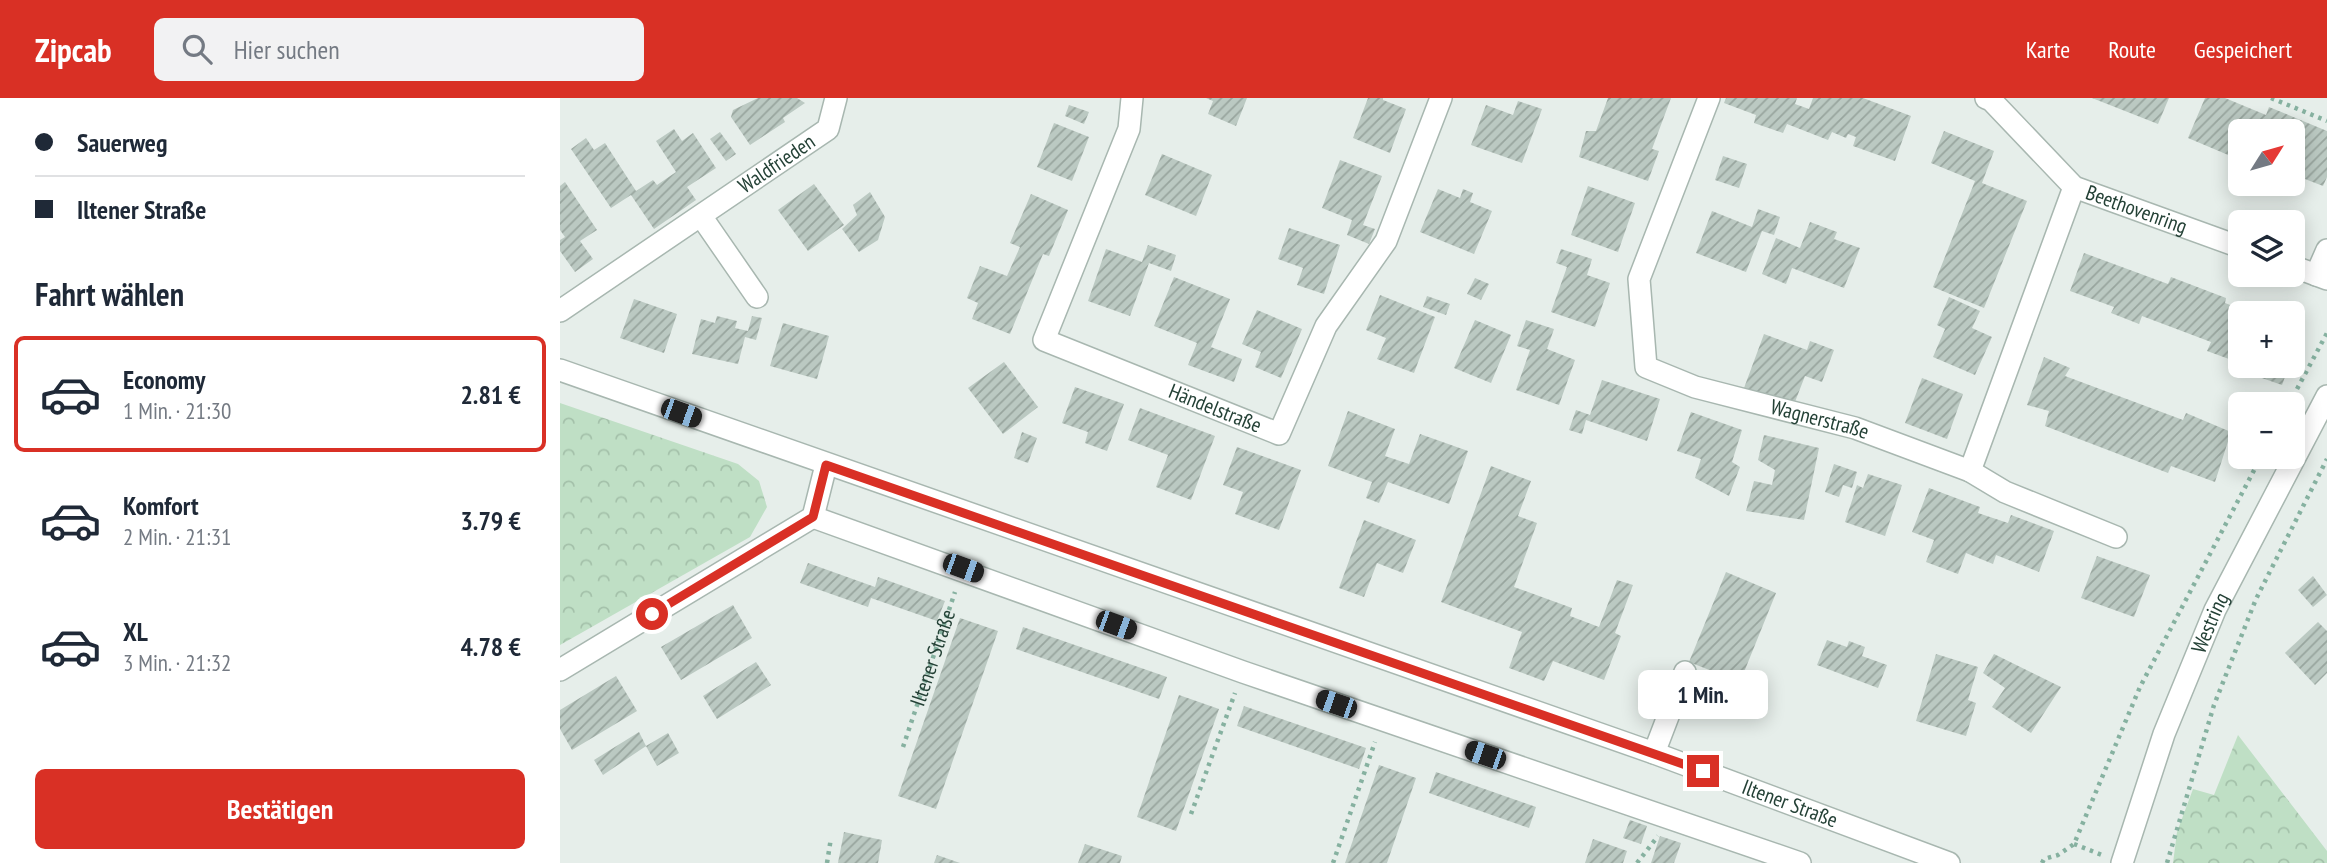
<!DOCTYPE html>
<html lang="de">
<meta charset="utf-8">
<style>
:root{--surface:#fff;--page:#f2f2f3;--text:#1f2937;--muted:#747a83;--line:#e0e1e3;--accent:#d93025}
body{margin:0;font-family:"PT Sans Narrow",sans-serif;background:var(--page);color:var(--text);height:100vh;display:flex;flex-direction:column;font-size:26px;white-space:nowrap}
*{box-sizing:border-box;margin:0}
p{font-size:23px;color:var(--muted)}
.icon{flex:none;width:38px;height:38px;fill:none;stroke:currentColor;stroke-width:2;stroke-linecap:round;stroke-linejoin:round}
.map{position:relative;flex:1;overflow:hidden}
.side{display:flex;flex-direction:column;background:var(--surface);width:560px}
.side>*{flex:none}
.banner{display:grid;align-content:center;height:154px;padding:0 35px;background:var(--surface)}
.needle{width:46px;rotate:53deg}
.fabs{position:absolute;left:1668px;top:21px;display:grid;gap:14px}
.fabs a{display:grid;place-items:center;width:77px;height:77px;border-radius:10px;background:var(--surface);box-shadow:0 4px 18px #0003;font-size:35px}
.end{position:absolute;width:32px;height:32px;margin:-16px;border:9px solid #d93025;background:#fff;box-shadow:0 0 0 4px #fff}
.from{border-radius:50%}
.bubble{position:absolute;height:49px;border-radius:10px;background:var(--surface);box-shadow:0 4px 18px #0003;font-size:23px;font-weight:600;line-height:49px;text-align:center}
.car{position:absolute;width:21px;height:42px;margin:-21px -10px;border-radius:9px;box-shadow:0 0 5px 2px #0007;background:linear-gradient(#222 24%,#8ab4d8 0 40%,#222 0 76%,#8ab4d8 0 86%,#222 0)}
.banner b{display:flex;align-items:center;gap:24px;height:66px;font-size:26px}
.banner b+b{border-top:2px solid var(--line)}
.banner i{width:18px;height:18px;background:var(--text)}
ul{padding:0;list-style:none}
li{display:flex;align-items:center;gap:21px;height:116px;margin:0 14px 10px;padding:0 21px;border:4px solid transparent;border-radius:10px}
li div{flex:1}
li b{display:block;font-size:26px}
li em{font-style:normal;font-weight:600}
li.active{border-color:var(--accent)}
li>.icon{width:63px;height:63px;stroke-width:1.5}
h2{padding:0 35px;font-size:32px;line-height:84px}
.button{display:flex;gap:14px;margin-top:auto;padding:14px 35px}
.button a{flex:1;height:80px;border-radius:10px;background:var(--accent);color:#fff;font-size:28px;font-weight:600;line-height:80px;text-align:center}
header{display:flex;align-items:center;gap:42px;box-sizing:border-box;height:98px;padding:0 35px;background:var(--accent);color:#fff}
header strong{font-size:33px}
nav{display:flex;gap:38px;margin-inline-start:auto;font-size:24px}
.search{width:490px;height:63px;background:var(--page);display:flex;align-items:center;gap:18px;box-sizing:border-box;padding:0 24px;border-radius:10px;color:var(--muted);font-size:26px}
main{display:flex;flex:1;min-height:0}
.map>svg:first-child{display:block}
</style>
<header>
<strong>Zipcab</strong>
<div class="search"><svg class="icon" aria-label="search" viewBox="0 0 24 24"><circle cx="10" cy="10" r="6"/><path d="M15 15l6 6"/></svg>Hier suchen</div>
<nav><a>Karte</a><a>Route</a><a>Gespeichert</a></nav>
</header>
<main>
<section class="side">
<div class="banner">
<b><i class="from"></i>Sauerweg</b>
<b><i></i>Iltener Straße</b>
</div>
<h2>Fahrt wählen</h2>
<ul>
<li class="active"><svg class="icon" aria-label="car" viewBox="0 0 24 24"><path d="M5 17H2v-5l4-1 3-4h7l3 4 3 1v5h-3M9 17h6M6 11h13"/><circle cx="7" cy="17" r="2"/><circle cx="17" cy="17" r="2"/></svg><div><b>Economy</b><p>1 Min. · 21:30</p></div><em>2.81 €</em></li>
<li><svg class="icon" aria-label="car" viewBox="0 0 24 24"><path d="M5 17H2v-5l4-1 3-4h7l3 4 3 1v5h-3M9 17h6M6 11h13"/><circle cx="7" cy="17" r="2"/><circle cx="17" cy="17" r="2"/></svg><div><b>Komfort</b><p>2 Min. · 21:31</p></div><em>3.79 €</em></li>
<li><svg class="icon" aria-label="car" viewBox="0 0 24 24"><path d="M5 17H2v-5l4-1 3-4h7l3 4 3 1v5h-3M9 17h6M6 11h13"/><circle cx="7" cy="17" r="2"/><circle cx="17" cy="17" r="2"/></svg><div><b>XL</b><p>3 Min. · 21:32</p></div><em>4.78 €</em></li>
</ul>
<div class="button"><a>Bestätigen</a></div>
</section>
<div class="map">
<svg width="1767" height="765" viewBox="0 0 1767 765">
<defs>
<pattern id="forest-crowns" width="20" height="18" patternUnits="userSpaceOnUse" patternTransform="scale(1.75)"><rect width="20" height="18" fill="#bfdfc5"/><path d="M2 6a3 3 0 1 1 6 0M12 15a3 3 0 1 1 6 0" fill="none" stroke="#a4c1aa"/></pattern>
<pattern id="building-hatch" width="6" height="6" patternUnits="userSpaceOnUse" patternTransform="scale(1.75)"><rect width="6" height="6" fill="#bbc9c2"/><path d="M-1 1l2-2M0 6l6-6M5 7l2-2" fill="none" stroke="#98a59e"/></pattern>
</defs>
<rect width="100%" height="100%" fill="#e6eeea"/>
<g fill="url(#forest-crowns)">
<polygon points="0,305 178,366 199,383 207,409 190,439 0,547"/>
<polygon points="1678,637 1767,753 1767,765 1613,765 1617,734 1633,691 1654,697"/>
</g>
<g fill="url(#building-hatch)">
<polygon points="198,0 237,0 245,5 223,20 225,24 190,47 171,19 173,12"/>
<polygon points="646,0 687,0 676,28 648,16 653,3"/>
<polygon points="808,0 823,0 823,2 846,11 830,55 793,40"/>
<polygon points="1048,0 1111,0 1092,51 1099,53 1088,83 1019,59 1026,33 1036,33"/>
<polygon points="1166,0 1237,0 1235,6 1249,11 1253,0 1303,0 1351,18 1335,63 1293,48 1296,39 1288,36 1286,40 1272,34 1268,42 1227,26 1223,35 1194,25 1196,17 1164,5"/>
<polygon points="1532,0 1609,0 1598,26"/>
<polygon points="1645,0 1665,0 1706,17 1709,9 1767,33 1767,79 1763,88 1732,76 1732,33 1680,33 1680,62 1628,40"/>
<polygon points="958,3 982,11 962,65 911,47 926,7 953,17"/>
<polygon points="509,7 529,14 524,26 505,18"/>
<polygon points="494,25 529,39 512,83 477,69"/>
<polygon points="114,31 122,43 133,35 156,70 127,89 136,102 94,131 71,97 51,110 11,51 26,40 34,52 45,45 76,93 93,82 97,87 116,74 96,43"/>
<polygon points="1384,33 1434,53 1422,85 1467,103 1424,210 1373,189 1415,83 1371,65"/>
<polygon points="160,34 176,56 166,63 150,41"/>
<polygon points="602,56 652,77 636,118 585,97"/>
<polygon points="1163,58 1187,66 1179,90 1155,82"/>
<polygon points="780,62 822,78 803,127 815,131 809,146 787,137 792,122 762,110"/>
<polygon points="5,84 37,132 20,143 33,161 15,174 0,153 0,142 5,139 0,132 0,88"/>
<polygon points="254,86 284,127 248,153 218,112"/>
<polygon points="1028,88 1075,105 1058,154 1011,137"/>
<polygon points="878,91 900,100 903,91 913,95 910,104 932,113 914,156 860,134"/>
<polygon points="310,94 325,119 318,142 299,154 282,131 297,117 293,107"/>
<polygon points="471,96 508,112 489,158 483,156 450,236 412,221 418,205 407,200 420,168 447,178 460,149 450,145"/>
<polygon points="1198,111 1220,119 1214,137 1202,133 1186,174 1136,155 1152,113 1192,129"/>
<polygon points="1250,124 1277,134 1274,141 1300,150 1284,190 1232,170 1226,186 1202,176 1216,140 1240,150"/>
<polygon points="729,130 780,147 764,196 737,187 743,170 718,161"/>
<polygon points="588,147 616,157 611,173 589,165 570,218 528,203 546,151 582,164"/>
<polygon points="1001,151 1032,161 1027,177 1050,185 1035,229 991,214 1007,169 996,165"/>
<polygon points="1524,155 1608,186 1611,179 1666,200 1665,205 1691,215 1680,215 1680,265 1647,253 1651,244 1582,218 1579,226 1551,215 1554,209 1510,193"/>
<polygon points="614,179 670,201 651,249 682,261 674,284 628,267 637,245 594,228"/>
<polygon points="915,180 929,186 921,202 907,196"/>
<polygon points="820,197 875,219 854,275 817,261 826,240 806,232"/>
<polygon points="867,198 890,206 886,217 863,209"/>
<polygon points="1389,199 1420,213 1412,230 1432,239 1415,277 1373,259 1385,231 1377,227"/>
<polygon points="74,201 117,216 104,255 60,240"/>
<polygon points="697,212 742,231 721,280 695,269 701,254 682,246"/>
<polygon points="157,218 177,223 175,230 188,233 192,218 202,220 196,242 185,239 178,266 132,256 141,221 155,225"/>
<polygon points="915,222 951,237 931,285 894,270"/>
<polygon points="966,222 994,231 987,251 1015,262 999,307 956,292 970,252 957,248"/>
<polygon points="223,225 269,238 257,281 210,268"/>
<polygon points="1204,236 1247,252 1250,243 1274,252 1262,284 1245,278 1233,309 1184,290"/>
<polygon points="1484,259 1510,270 1505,278 1623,322 1626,315 1671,334 1655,384 1611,368 1608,375 1485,328 1489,313 1467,307"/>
<polygon points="444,264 478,309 443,336 408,290"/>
<polygon points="1700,268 1729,268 1722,287 1696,278"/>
<polygon points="1362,280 1403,296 1387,341 1345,325"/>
<polygon points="1042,282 1100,301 1087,343 1026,322 1022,336 1009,332 1016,312 1030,317"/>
<polygon points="515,289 564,306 547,353 525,345 528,334 502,325"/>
<polygon points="580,310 655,338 631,402 596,389 608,357 568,342"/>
<polygon points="788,313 835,331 825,358 849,366 860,336 908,353 889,406 828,384 819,405 806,400 812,384 768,368"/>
<polygon points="1131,314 1182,332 1172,364 1180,369 1169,398 1135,380 1141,361 1117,353"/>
<polygon points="462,334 477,340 468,365 454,360"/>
<polygon points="1204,337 1259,350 1244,422 1186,413 1194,383 1212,387 1215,372 1198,362"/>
<polygon points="677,349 741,372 719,432 675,416 683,394 663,387"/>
<polygon points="1274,366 1297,374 1292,390 1283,387 1279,399 1265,394"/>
<polygon points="931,368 971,383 958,418 977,425 954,489 1012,510 1010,518 1039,529 1057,482 1073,487 1055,535 1061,538 1044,582 993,563 984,583 949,570 962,534 881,504"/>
<polygon points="1308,376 1342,387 1325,438 1285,424 1297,387 1303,390"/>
<polygon points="1369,390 1420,409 1418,415 1448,425 1451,417 1494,433 1479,474 1436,457 1433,466 1406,455 1398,476 1366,464 1374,442 1352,434"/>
<polygon points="804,422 856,442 843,475 817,465 804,499 779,490"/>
<polygon points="1537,458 1590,477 1574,519 1521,500"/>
<polygon points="248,465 315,489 318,479 385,503 377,523 311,500 308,509 240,485"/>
<polygon points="1166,474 1216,495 1180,584 1129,564"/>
<polygon points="1753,478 1767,497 1753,509 1738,492"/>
<polygon points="173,507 192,540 121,582 101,549"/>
<polygon points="400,520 438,533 376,711 338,698"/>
<polygon points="1758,524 1767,533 1767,575 1755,587 1725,555"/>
<polygon points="463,529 607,579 599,601 456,551"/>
<polygon points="1267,542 1287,549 1289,543 1305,549 1302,558 1327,567 1318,590 1257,567"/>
<polygon points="1376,556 1418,569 1408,602 1416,605 1406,638 1356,623"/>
<polygon points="1434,556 1501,589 1471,635 1432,609 1445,590 1423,575"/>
<polygon points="196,564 211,587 157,621 143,598"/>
<polygon points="56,578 77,613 12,652 0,631 0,612"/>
<polygon points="619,597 659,611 616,733 577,719"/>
<polygon points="684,608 806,650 799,671 677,628"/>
<polygon points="79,634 86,648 43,677 34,662"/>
<polygon points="108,635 119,655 97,668 86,648"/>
<polygon points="819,667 856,680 827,765 785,765"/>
<polygon points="876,674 976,709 969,730 869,695"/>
<polygon points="1070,722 1087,728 1081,746 1063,740"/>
<polygon points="284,734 322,742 318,765 278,765"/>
<polygon points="1100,738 1121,745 1114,765 1091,765"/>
<polygon points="1033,741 1067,753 1063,765 1025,765"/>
<polygon points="525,746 562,758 560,765 518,765"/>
<polygon points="377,757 400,765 374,765"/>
</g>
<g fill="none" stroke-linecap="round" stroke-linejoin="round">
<g stroke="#a8b7b0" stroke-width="24">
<g id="minor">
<path id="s2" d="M572,0L569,31L484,242L719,336L766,228L826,143L881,0"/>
<path id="s3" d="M1149,0L1079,181L1086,269L1135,289L1295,330L1410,373L1514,89"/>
<path id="s4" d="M1426,0L1431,2L1514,89L1680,149"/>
<polyline points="141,118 197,199"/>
<polyline points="1732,168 1767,181"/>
<polyline points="1756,177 1767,152"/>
<path id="s5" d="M0,213L268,31L276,0"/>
<path id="s6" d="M0,272L1094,655L1389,765"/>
<polyline points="1410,373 1445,394 1556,439"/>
<polyline points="253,419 683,574 1240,765"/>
<polyline points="0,572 253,419 266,367"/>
<polyline points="1094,655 1125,574"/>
<path id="s7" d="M1562,765L1604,636L1655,512L1767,298"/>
</g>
</g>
<g stroke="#86b1a0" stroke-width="4.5" stroke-dasharray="3.5 5" stroke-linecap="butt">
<polyline points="1711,0 1767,23"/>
<polyline points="1729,306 1767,235"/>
<path id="s1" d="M343,649L395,494"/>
<polyline points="631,716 675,595"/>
<polyline points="1514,746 1542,757"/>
<polyline points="267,765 271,740"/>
<polyline points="773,765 815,644"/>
<polyline points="1077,765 1098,738"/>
<polyline points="1482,765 1484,761 1498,757 1514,746 1580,589 1701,359"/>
<polyline points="1607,765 1654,607 1696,501 1767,361"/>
</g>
<use href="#minor" stroke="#fff" stroke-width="21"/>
</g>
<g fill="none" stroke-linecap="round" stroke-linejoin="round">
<polyline stroke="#d93025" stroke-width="9" points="92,516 253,419 266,367 1143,673"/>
</g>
<g text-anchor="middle" stroke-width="6" stroke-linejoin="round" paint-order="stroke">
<g font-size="21" fill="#244136" stroke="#f6fbf8">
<text dy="7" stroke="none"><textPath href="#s5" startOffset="262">Waldfrieden</textPath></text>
<text dy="7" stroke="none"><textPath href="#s4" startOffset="192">Beethovenring</textPath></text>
<text dy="7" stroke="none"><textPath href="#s2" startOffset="443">Händelstraße</textPath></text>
<text dy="7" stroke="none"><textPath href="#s3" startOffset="464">Wagnerstraße</textPath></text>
<text dy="7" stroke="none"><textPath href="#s7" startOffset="256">Westring</textPath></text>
<text dy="7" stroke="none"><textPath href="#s1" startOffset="94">Iltener Straße</textPath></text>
<text dy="7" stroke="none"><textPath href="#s6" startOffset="1304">Iltener Straße</textPath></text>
</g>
</g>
</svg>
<div class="fabs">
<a><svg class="needle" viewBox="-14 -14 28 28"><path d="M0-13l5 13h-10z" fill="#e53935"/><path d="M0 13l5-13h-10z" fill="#747a83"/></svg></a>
<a><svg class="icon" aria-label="layers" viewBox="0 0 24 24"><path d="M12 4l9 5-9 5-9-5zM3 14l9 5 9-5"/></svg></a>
<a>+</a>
<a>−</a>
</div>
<i class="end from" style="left:92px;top:516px"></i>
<i class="end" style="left:1143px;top:673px"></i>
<div class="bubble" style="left:1078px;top:572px;width:130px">1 Min.</div>
<i class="car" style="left:121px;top:315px;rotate:110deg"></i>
<i class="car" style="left:403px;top:470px;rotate:110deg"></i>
<i class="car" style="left:556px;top:527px;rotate:110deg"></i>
<i class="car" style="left:776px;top:606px;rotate:289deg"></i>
<i class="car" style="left:925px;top:657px;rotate:289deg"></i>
</div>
</main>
